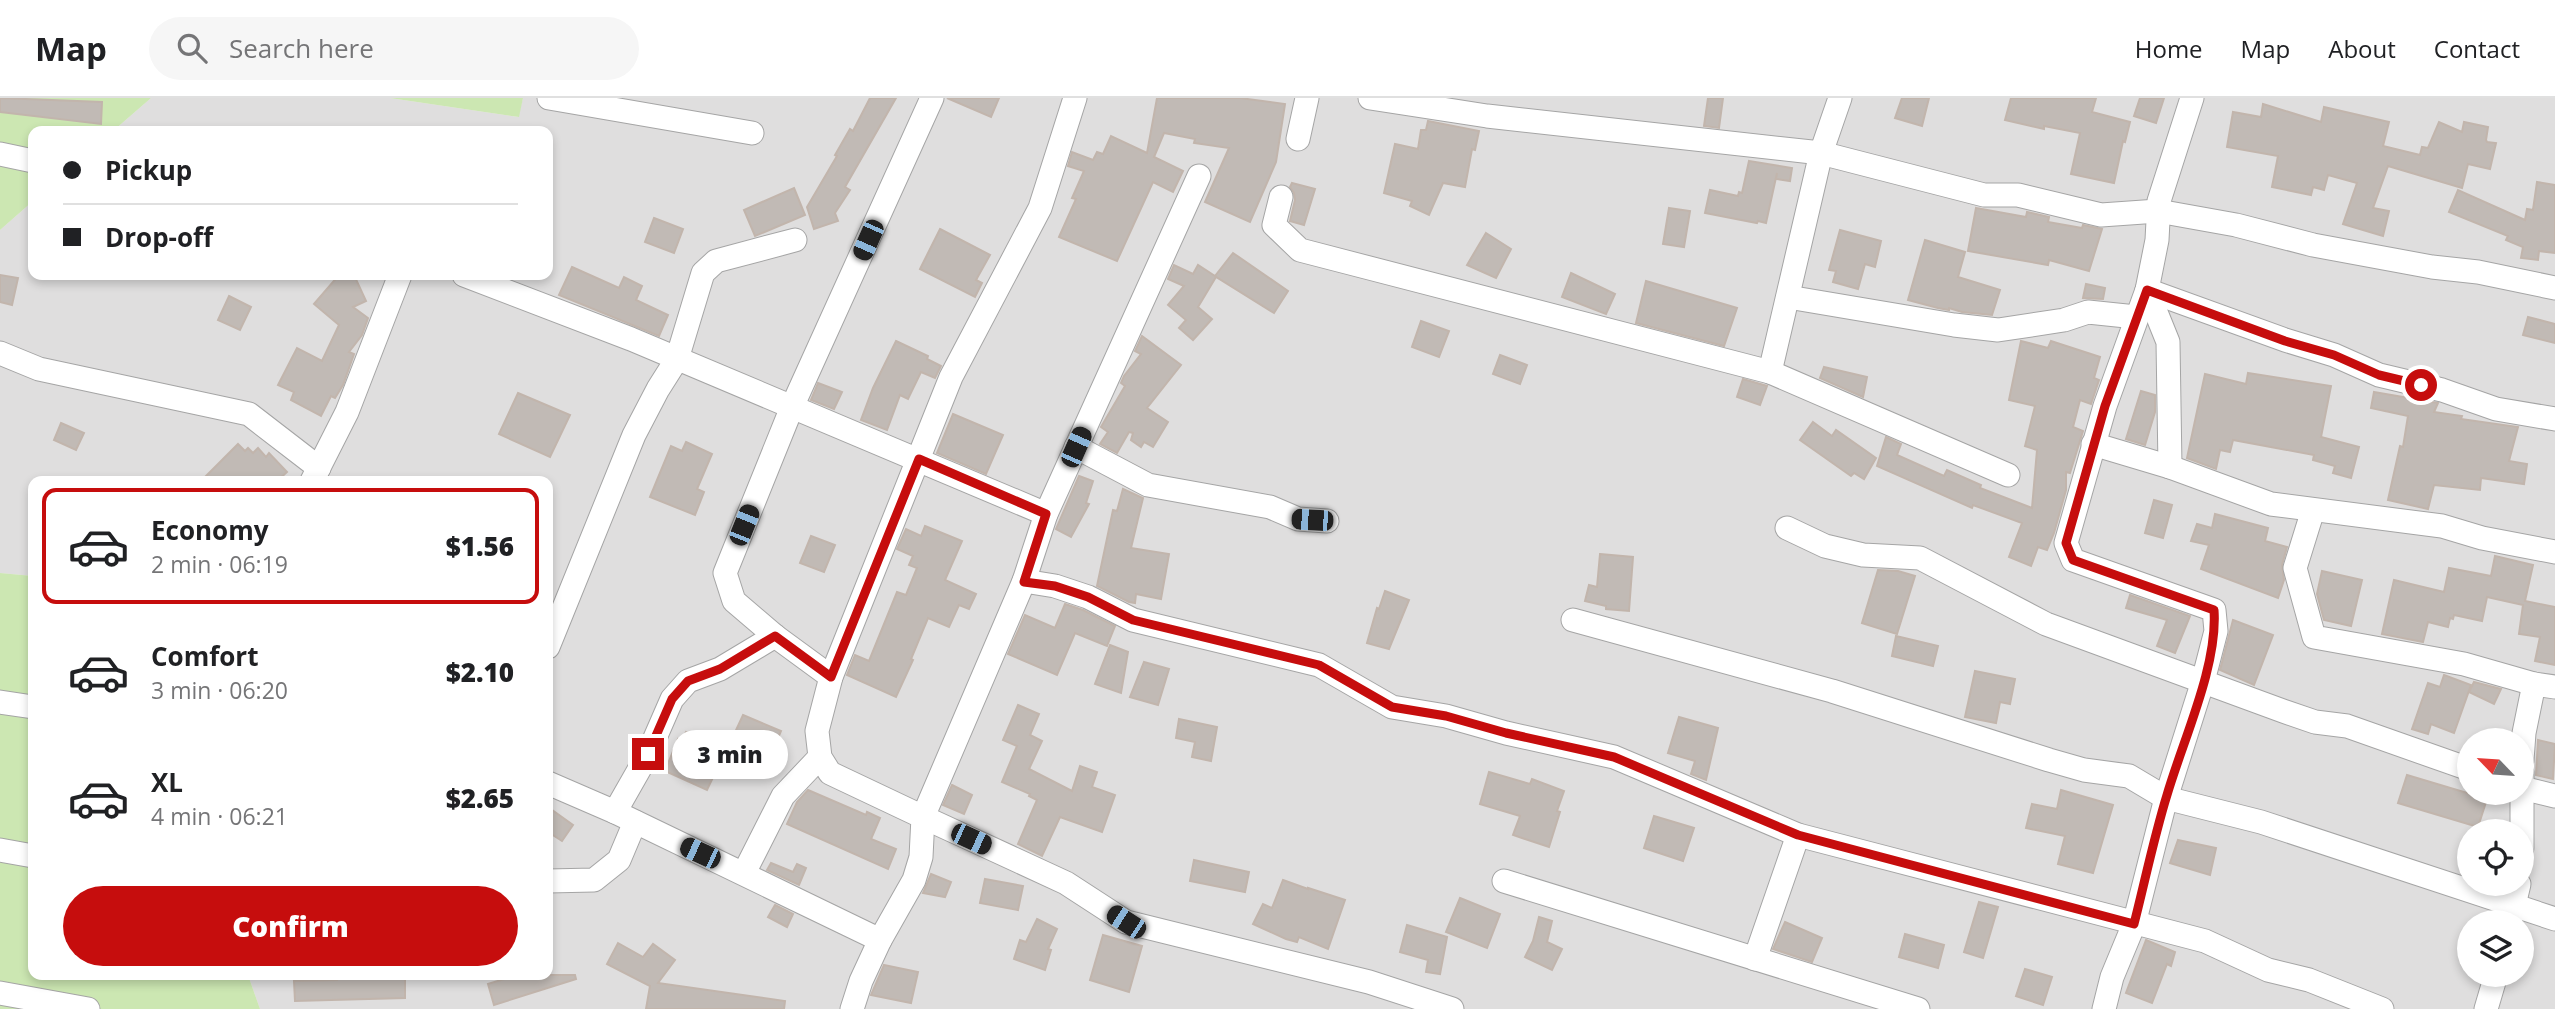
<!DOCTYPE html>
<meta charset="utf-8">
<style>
:root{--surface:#fff;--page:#f6f6f6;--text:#202124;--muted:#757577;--line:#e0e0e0;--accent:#c60d0d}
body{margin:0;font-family:"Open Sans",sans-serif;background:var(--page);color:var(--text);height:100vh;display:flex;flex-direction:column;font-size:26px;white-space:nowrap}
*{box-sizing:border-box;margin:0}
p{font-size:23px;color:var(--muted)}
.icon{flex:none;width:38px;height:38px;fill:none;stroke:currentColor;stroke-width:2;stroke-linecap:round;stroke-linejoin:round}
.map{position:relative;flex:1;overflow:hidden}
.details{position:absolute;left:28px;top:378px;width:525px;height:504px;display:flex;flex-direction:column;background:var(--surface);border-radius:14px;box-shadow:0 4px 10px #0003}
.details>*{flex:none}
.banner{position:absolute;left:28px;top:28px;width:525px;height:154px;border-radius:14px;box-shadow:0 4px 10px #0003;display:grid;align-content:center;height:154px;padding:0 35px;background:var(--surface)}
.needle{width:46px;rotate:295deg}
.tools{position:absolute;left:2457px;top:630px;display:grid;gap:14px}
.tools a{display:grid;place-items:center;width:77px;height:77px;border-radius:50%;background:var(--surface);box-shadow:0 4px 10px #0003;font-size:35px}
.end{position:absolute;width:32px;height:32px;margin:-16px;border:9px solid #c60d0d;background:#fff;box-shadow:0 0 0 4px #fff}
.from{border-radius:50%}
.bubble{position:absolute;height:49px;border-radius:24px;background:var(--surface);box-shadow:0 4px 10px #0003;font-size:23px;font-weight:800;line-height:49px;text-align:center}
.car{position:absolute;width:21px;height:42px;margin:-21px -10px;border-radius:9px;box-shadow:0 0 5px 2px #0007;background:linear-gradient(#222 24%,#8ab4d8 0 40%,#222 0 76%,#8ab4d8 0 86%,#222 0)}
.banner b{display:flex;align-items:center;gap:24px;height:66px;font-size:26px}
.banner b+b{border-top:2px solid var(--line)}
.banner i{width:18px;height:18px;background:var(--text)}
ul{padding:12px 0 0;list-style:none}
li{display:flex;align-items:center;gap:21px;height:116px;margin:0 14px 10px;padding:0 21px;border:4px solid transparent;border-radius:14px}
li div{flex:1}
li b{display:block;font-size:26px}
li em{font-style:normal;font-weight:800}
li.active{border-color:var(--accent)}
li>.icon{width:63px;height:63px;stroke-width:1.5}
.button{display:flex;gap:14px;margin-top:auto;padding:14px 35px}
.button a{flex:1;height:80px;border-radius:42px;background:var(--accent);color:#fff;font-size:28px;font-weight:800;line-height:80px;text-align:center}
header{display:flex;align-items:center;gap:42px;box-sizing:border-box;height:98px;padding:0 35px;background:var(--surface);border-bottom:2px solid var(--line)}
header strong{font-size:33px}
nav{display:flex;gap:38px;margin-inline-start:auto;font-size:24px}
.search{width:490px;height:63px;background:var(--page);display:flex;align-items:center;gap:18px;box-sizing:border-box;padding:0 24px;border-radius:38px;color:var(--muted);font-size:26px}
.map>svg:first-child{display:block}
</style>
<header>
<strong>Map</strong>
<div class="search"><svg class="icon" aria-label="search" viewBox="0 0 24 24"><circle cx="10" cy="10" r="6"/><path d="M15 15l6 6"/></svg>Search here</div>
<nav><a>Home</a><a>Map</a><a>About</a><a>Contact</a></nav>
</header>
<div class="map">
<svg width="2555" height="911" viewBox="0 0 2555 911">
<rect width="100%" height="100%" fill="#f1eee9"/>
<path fill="#dfdede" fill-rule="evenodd" d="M151,0H390L518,19L523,0H2555V911H260L248,877H548V383H33V478L0,475V132L33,103V177H548V33H113ZM2469,642H2522V695H2469ZM2469,733H2522V786H2469ZM2469,824H2522V877H2469Z"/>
<g fill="#cce7b2">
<polygon points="0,0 151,0 113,33 33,33 33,103 0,132"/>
<polygon points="390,0 523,0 519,19"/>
<polygon points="0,475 33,478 33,877 248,877 260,911 0,911"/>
</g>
<g fill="#c1bab5" stroke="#c2b5ac" stroke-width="2">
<polygon points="0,0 102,4 101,26 0,14"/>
<polygon points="870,0 896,0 845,89 850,92 835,115 838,123 814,131 807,109 837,58 835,57 850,31 853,33"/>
<polygon points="947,0 999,0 991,19"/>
<polygon points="1157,0 1240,0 1285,6 1276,64 1250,124 1205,104 1229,50 1194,45 1195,41 1164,35 1154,59 1183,73 1173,94 1153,84 1117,163 1059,139 1076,101 1072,100 1084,73 1068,68 1072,54 1093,62 1097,54 1103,56 1111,38 1147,55"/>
<polygon points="1708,0 1723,0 1719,30 1704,28"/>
<polygon points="1902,0 1929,0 1922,28 1895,20"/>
<polygon points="2011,0 2096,0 2092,14 2130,24 2125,44 2123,43 2114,85 2071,76 2080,35 2044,28 2044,31 2005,22"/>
<polygon points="2140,0 2164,0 2156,25 2134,18"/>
<polygon points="2263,6 2321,24 2324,9 2389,24 2383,48 2420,57 2422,49 2428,50 2439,24 2462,34 2464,24 2488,29 2486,42 2487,44 2496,45 2490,71 2468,66 2462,90 2388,68 2373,110 2389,113 2383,138 2343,126 2357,85 2328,77 2324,92 2313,89 2311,97 2272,89 2278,58 2227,49 2233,14 2261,19"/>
<polygon points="1428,23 1479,33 1475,52 1472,51 1465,89 1443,85 1429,117 1410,108 1412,103 1384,95 1395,46 1418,51 1421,32 1426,32"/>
<polygon points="1749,63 1792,70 1790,83 1776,81 1777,75 1766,125 1758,123 1757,125 1705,115 1710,92 1738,98 1739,94 1742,95"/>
<polygon points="2537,84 2555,87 2555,155 2539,153 2538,162 2521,160 2523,149 2506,142 2508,138 2449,114 2458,92 2525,122 2527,111 2533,112"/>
<polygon points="1292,85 1315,91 1304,127 1290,123 1295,102 1294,95 1290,89"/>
<polygon points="794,90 805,117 755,138 744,112"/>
<polygon points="1669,110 1690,113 1684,149 1663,146"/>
<polygon points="1976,110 2026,119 2027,114 2049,119 2048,124 2082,130 2083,127 2102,131 2089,173 2049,162 2048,167 1968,153"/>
<polygon points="654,120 683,131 674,155 645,144"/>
<polygon points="940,131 990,157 976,182 982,185 975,199 920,171"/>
<polygon points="1840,132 1881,143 1875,169 1865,166 1858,191 1833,184 1836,173 1829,172"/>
<polygon points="1486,135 1511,151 1496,180 1467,167"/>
<polygon points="1925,142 1965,154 1958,179 2000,192 1992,217 1962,214 1949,210 1949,212 1938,210 1908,202"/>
<polygon points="1233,155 1288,193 1274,215 1216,179 1198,209 1212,221 1193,242 1179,230 1186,222 1168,207 1184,188 1168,181 1174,167 1193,176 1198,167 1215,178"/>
<polygon points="572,169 619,190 624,179 642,188 636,202 668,217 659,238 559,197"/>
<polygon points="1571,175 1615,196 1606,216 1562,199"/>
<polygon points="0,177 18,180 12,207 0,204"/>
<polygon points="339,177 354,177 366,203 353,209 368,220 362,237 349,254 354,256 343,287 335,300 331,298 321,318 291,302 294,294 278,287 297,250 322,263 339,227 314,206"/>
<polygon points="1646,183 1737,210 1724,248 1636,225"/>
<polygon points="2086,186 2105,190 2103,201 2083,200"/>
<polygon points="229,198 251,209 240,232 218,222"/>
<polygon points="2528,219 2555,226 2555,245 2523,237"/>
<polygon points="1421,223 1449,233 1439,259 1412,249"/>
<polygon points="1142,238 1181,267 1147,310 1168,324 1153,349 1144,344 1141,349 1131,342 1133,335 1129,334 1117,355 1100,346 1108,334 1101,329 1125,288 1121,285 1124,278 1141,256 1135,253"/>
<polygon points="896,243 928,258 927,261 941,268 935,280 921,274 908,301 900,297 887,332 861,322 873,290"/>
<polygon points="2021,243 2048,250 2051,243 2100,259 2094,280 2099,282 2091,306 2080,302 2073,329 2083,333 2070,375 2066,374 2066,392 2054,435 2047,452 2038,449 2031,468 2009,459 2022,425 1973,407 1972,410 1877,368 1886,339 1901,346 1897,357 1944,378 1947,372 1981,387 1980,390 2032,410 2037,352 2025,348 2035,308 2009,302"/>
<polygon points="1500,257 1527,267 1520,286 1493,276"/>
<polygon points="1824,269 1867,279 1863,299 1820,280"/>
<polygon points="2248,275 2331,288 2321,339 2359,349 2351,380 2333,375 2335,368 2313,362 2314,357 2233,342 2230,354 2220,352 2216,371 2187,360 2205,276 2246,286"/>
<polygon points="1743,281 1767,288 1760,307 1737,299"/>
<polygon points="818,285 842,294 834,311 811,302"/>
<polygon points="2141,293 2155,297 2155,314 2145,347 2126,341"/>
<polygon points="2374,294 2438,305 2434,314 2462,318 2461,321 2518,329 2509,363 2527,366 2524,386 2481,380 2480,392 2434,387 2428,411 2388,402 2400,348 2403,349 2408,318 2371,310"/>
<polygon points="518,295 570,317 550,359 499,336"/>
<polygon points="953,316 1003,337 986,376 937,355"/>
<polygon points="1813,324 1832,338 1836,332 1876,360 1864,381 1854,375 1851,378 1800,342"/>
<polygon points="61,325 84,335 76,352 54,342"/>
<polygon points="686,344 712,356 697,391 704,394 695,417 650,399 671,348 682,353"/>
<polygon points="238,346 245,353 248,350 253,355 258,350 266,359 269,355 287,374 277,383 201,383"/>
<polygon points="1079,378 1093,383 1086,405 1089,406 1071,439 1056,431"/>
<polygon points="1123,391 1143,400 1131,450 1169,456 1161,501 1136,496 1135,505 1129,504 1097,488 1113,412 1117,413"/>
<polygon points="2154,402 2172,407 2163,440 2145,435"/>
<polygon points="2215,416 2268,430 2265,443 2287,449 2282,467 2284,482 2278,500 2201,471 2209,447 2191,443 2197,426 2212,430"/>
<polygon points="925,428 962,443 945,482 976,496 969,511 959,507 949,529 928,520 911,561 913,562 896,599 847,577 855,557 869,563 897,494 906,497 917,470 909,467 913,458 897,451 906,431 921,438"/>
<polygon points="811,438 835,447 824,474 800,465"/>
<polygon points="1600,456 1633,459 1629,513 1606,511 1606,508 1585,503 1589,487 1597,489"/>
<polygon points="2495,458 2533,467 2525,503 2555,509 2555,567 2535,563 2540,539 2519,536 2523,507 2487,499 2482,523 2454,517 2453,521 2450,520 2448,529 2428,524 2423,544 2382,536 2394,482 2444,494 2449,470 2491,478"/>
<polygon points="1878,472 1898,473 1915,478 1897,536 1862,525"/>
<polygon points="2322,473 2362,482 2351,528 2324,522 2317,496"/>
<polygon points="1385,493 1409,502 1389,551 1367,545 1377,510 1379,511"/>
<polygon points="2130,497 2190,518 2175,555 2157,548 2167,522 2126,510"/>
<polygon points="1065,506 1083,512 1115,528 1107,548 1075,535 1057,577 1008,556 1025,517 1055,530"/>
<polygon points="2233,522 2273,537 2254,587 2220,572"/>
<polygon points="1896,538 1938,548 1933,568 1892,558"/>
<polygon points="1110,547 1128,554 1121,595 1095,586"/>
<polygon points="1144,564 1169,571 1158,607 1130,599"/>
<polygon points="1975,573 2015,581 2010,606 2000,604 1996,625 1965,619"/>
<polygon points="2444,577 2471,587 2454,635 2431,626 2428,636 2412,631 2428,585 2440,589"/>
<polygon points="2474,584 2501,591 2494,606 2469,594"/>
<polygon points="1018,607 1039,616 1030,637 1042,643 1029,671 1072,693 1080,668 1097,674 1092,689 1115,697 1102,734 1060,719 1042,758 1018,746 1037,702 1029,698 1030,696 1002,684 1017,648 1003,642"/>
<polygon points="743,617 781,633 764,673 725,656"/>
<polygon points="1679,619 1718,630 1706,682 1691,676 1695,663 1668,655"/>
<polygon points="1179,621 1217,629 1211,663 1192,659 1195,644 1176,640"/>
<polygon points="686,634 726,652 707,692 665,673 678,641 682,643"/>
<polygon points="2538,642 2555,646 2553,681 2536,677"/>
<polygon points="1489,674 1530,686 1532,681 1564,693 1557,713 1560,714 1549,749 1513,737 1520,718 1480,706"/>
<polygon points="2407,677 2487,701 2478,729 2398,705"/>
<polygon points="952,687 972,697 964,716 943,707"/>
<polygon points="808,692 866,717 867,714 880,720 871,741 896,751 888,771 787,726 797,704"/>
<polygon points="2061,692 2113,707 2093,775 2058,766 2065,738 2026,730 2032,706 2057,711"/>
<polygon points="548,709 573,727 562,743 548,734"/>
<polygon points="1654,718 1694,730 1683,763 1644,750"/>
<polygon points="2178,742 2216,750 2210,777 2170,765"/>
<polygon points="1194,762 1249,774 1245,794 1190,783"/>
<polygon points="771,765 793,774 797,766 806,770 799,787 767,772"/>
<polygon points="931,776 951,784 945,799 923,795"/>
<polygon points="985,781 1023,788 1018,812 980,805"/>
<polygon points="1283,782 1308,791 1308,790 1345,802 1328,851 1299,839 1297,844 1286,841 1253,826 1263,806 1272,810"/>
<polygon points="1460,800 1500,816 1487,850 1446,834"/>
<polygon points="1979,804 1998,809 1983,860 1964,854"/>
<polygon points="775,807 793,816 787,829 768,819"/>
<polygon points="1539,819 1552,823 1547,844 1562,851 1552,872 1525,859 1533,843"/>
<polygon points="1037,821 1057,831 1048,851 1051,852 1045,872 1014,861 1020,842 1026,844"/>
<polygon points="1785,824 1822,840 1812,864 1773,851"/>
<polygon points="1407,827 1447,839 1440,876 1426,874 1428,862 1400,854"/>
<polygon points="1905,836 1944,847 1938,870 1899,859"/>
<polygon points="1103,837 1142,848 1129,894 1090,882"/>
<polygon points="2146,842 2175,854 2171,868 2167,866 2152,905 2126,895"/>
<polygon points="618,845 643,859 653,846 675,862 658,885 785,903 784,911 646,911 650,888 607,866"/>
<polygon points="884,867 918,874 911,905 871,897"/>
<polygon points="2025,871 2052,879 2043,907 2016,898"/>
<polygon points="337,877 377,877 377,880 405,880 405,900 295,903 294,883 337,882"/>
<polygon points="517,877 575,877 576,881 494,907 488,886"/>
</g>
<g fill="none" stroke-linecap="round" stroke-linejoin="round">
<g stroke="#a5a5a5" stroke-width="25">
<g id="street">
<polyline points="549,0 752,35"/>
<polyline points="1370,0 1487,18 1821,55 1984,97 2018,97 2101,117 2158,113 2236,127 2313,147 2432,169 2478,174 2555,190"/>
<polyline points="1298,41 1307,0"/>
<polyline points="0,56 33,63"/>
<polyline points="1281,99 1274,127 1300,152 1770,274 2008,377"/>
<polyline points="464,177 631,241 1046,416"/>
<polyline points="2147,192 2285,242 2334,257 2379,277 2442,292 2496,311 2555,321"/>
<polyline points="2147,192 2168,244 2170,369"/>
<polyline points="1788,199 1954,227 1998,232 2064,222 2088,214 2136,219"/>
<polyline points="0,255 39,271 249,316 319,370"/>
<polyline points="1770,274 1821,55 1840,0"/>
<polyline points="2093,346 2170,369 2271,406 2442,428 2482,440 2555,454"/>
<polyline points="1076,349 1148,387 1270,409 1298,421 1327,423"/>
<polyline points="312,383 347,314 400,177"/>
<polyline points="2313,412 2295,470 2314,539 2464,566 2534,586 2555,589"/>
<polyline points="1787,430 1825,448 1863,457 1920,460 2046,526 2283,613 2315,624 2347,628 2469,671"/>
<polyline points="1024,483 1046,416 1199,78"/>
<polyline points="1573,522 1832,593 2049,662 2084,672 2129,678 2166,700 2261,724 2555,821"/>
<polyline points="548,549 634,337 658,291 677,261 703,175 716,163 795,142"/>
<polyline points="831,579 775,538 734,503 725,475 792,309 932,0"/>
<polyline points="0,604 33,609"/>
<polyline points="2522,662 2524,635 2534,586"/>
<polyline points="2522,675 2522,750"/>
<polyline points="548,685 615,714 880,842"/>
<polyline points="2522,690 2555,698"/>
<polyline points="615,714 648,656 672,601 688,583 720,571 775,538"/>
<polyline points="0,752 33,758"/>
<polyline points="744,775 783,698 820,659"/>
<polyline points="548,783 594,782 619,762 635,724"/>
<polyline points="1504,783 1918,911"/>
<polyline points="2510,824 2519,786"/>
<polyline points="1755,861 1798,737"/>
<polyline points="0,895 88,911"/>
<polyline points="852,911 861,883 880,842 914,782 921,759 923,719 830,675 820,659 817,633 831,579 951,279 1040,110 1075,0"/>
<polyline points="1452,911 1369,884 1126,824 1066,785 923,719 1024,483 1055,488 1088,499 1133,522 1319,567 1392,609 1446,618 1506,635 1614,659 1798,737 2205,843 2268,872 2309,882 2382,911"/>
<polyline points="2104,911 2112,879 2134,826 2166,700 2203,583 2216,533 2214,512 2073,462 2066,445 2105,308 2147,192 2157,142 2159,103 2192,0"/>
<polyline points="2486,911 2496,877"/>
</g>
</g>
<use href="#street" stroke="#fff" stroke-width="23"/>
</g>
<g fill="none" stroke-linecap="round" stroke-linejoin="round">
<path stroke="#c60d0d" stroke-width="9" d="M648,656L672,601L688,583L720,571L775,538L831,579L919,361L1046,416L1024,484L1055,488L1088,499L1133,522L1319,567L1392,609L1446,618L1506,635L1614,659L1798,737L2134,826C2145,783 2154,739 2167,697C2183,642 2218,568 2214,512L2073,462L2066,445L2105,308L2147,192L2285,243L2334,257L2379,277L2421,287"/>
</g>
</svg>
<div class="tools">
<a><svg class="needle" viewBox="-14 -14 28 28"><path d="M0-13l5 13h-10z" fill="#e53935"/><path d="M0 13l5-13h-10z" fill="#757577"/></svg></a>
<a><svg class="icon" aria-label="locate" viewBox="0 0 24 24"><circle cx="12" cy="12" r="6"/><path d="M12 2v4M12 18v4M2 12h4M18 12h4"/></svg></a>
<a><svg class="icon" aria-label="layers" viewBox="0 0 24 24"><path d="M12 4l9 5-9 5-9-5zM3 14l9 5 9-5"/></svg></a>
</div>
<i class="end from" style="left:2421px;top:287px"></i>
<i class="end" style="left:648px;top:656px"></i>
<div class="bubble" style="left:672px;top:632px;width:116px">3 min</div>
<i class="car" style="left:868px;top:142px;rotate:204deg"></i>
<i class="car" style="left:1076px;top:349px;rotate:24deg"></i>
<i class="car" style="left:1312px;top:422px;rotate:273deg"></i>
<i class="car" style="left:744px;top:427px;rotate:22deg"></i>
<i class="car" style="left:971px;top:741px;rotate:115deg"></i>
<i class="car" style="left:700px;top:755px;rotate:295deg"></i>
<i class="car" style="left:1126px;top:824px;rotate:303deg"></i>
<div class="banner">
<b><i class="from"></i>Pickup</b>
<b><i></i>Drop-off</b>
</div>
<section class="details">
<ul>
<li class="active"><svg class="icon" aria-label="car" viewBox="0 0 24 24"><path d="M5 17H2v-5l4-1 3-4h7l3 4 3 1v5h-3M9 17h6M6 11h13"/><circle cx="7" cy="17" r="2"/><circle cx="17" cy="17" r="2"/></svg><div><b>Economy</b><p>2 min · 06:19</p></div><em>$1.56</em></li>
<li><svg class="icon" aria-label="car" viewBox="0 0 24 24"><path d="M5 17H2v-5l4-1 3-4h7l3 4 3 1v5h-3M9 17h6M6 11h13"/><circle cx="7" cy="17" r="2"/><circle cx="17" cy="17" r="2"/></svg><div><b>Comfort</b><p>3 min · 06:20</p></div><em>$2.10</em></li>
<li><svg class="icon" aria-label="car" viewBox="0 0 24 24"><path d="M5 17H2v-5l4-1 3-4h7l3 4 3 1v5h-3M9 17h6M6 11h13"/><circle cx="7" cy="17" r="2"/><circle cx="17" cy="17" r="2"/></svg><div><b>XL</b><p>4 min · 06:21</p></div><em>$2.65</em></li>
</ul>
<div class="button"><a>Confirm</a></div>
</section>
</div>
